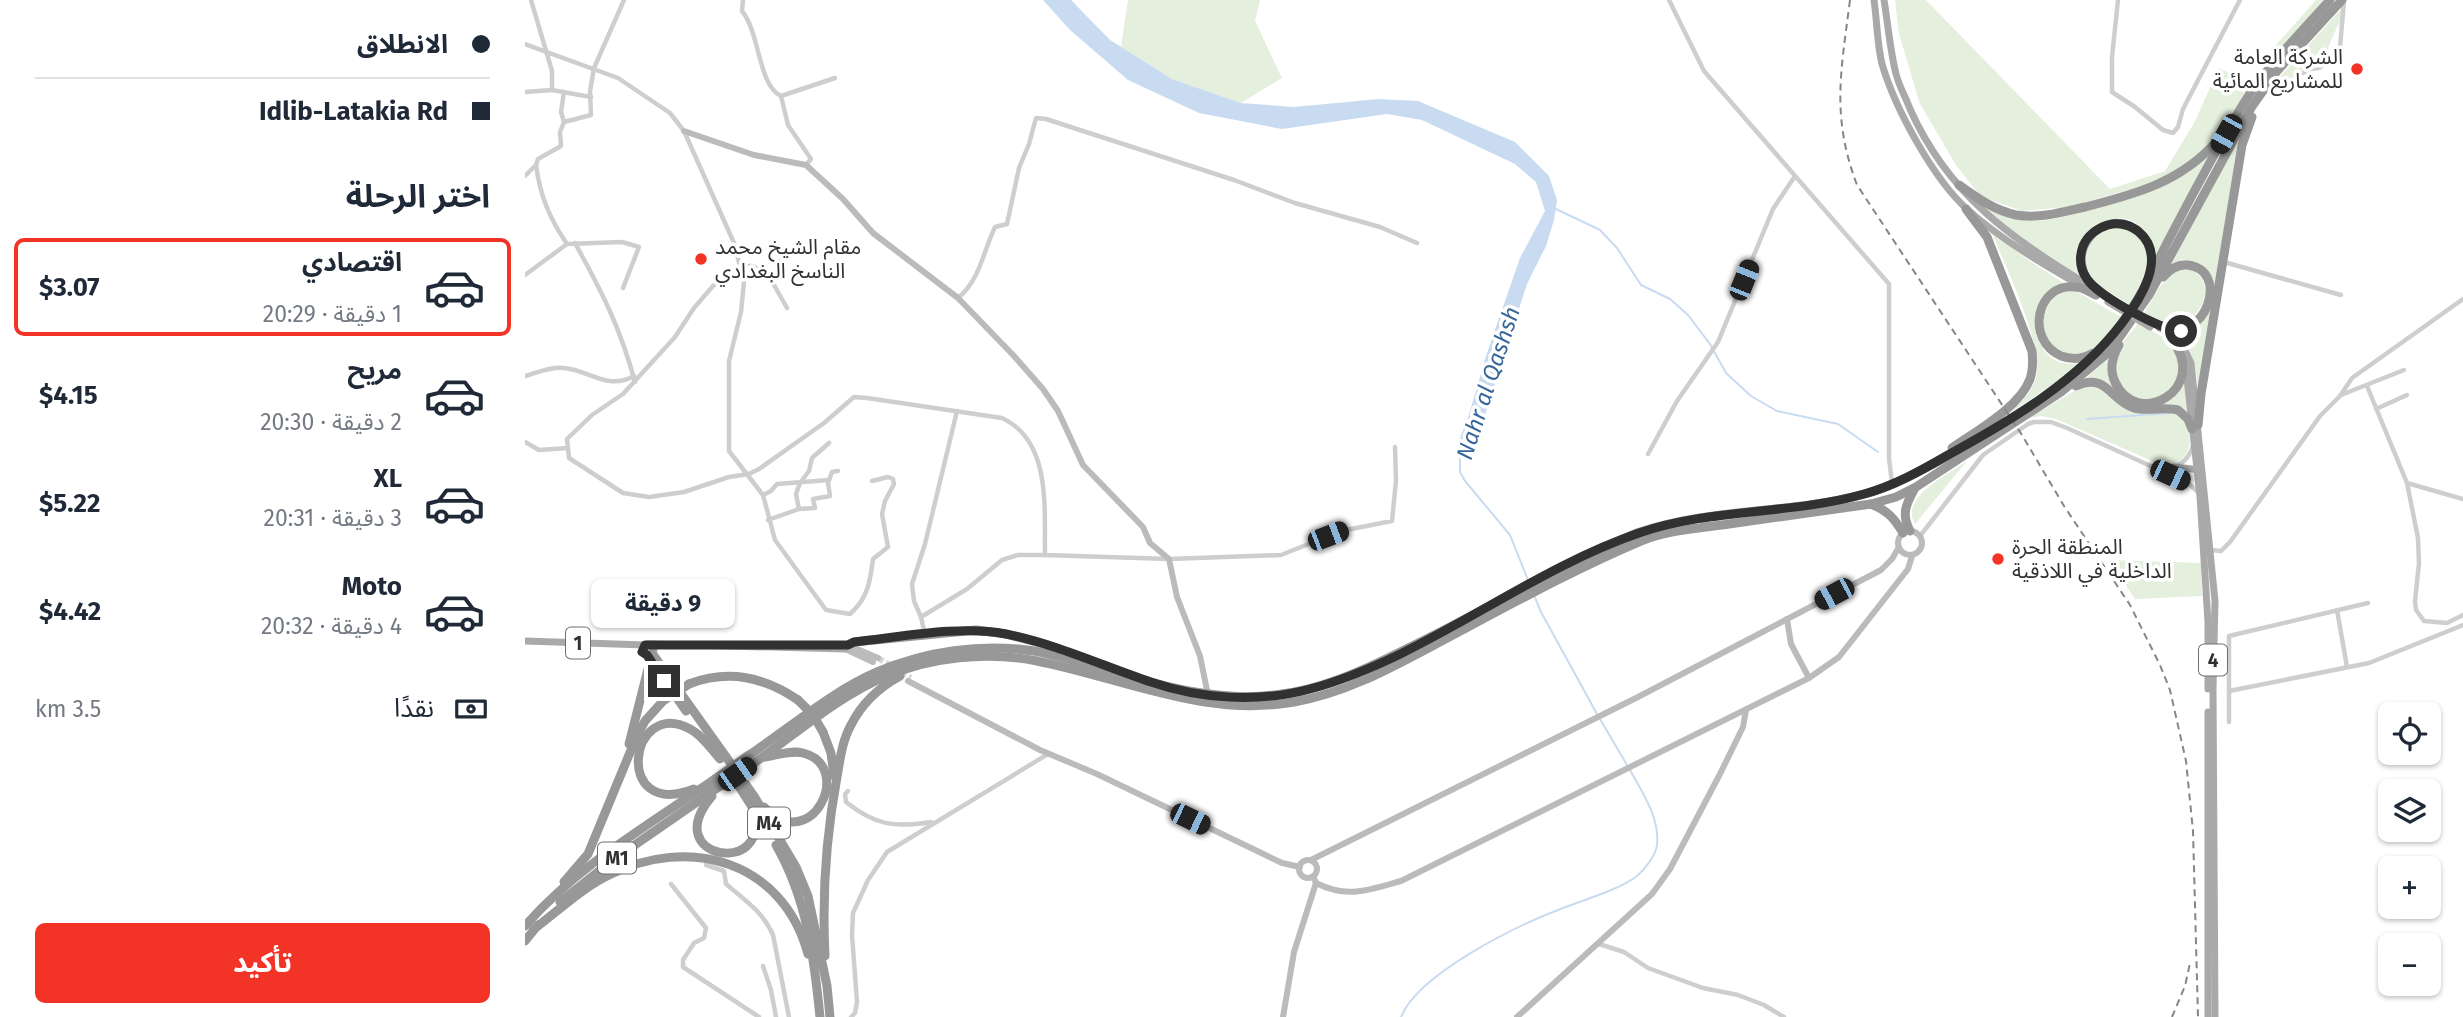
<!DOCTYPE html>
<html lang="ar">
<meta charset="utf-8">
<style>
:root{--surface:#fff;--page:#f2f2f3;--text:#1f2937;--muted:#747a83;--line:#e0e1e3;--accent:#f43327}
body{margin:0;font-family:"Fira Sans","Noto Sans Arabic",sans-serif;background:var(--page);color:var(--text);direction:rtl;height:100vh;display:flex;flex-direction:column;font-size:26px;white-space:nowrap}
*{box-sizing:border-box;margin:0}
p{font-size:23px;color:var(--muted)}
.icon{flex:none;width:38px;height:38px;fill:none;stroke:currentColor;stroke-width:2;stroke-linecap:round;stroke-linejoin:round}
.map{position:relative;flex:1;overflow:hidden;direction:ltr}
.panel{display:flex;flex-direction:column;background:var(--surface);width:525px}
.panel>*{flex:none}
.guide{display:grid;align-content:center;height:154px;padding:0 35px;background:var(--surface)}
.tools{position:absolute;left:1853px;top:702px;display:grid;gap:14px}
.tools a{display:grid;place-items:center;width:63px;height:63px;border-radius:10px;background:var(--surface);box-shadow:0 2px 5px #0004;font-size:35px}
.end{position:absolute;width:32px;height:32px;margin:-16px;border:9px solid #313131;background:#fff;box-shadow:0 0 0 4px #fff}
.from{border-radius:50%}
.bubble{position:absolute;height:49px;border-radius:10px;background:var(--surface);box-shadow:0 2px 5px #0004;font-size:23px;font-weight:700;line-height:49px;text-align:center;direction:rtl}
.car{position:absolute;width:21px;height:42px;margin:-21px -10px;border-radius:9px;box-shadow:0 0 5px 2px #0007;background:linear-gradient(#222 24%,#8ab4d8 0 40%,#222 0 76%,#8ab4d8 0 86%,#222 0)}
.guide b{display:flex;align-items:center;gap:24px;height:66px;font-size:26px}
.guide b+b{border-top:2px solid var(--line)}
.guide i{width:18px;height:18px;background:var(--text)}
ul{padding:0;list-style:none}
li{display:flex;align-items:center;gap:21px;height:98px;margin:0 14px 10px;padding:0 21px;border:4px solid transparent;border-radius:10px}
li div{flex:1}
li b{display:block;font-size:26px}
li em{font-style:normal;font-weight:700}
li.on{border-color:var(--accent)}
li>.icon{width:63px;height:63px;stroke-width:1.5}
h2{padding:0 35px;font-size:32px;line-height:84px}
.pay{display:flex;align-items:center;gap:18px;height:77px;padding:0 35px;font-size:26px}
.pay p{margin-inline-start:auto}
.button{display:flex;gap:14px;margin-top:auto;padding:14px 35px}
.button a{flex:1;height:80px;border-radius:10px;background:var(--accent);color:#fff;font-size:28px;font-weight:700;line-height:80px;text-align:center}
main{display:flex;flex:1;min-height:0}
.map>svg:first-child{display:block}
</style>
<main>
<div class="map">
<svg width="1938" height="1017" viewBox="0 0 1938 1017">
<rect width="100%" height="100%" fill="#fff"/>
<g fill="#e5efde">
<polygon points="603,0 735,0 730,21 757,78 716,103 647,79 596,47"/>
<polygon points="1370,0 1401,0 1585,189 1640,171 1669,123 1694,68 1726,84 1703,121 1679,149 1649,173 1628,183 1543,207 1497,211 1455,196 1431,165 1395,104 1374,34"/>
<polygon points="1791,0 1800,0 1751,55 1750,46"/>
<path d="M1817,8L1819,11C1813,28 1804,41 1800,58L1754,83L1751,81Z"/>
<polygon points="1713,140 1689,291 1673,266 1642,268"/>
<path d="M1691,147L1630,258C1627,250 1625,239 1620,232C1598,200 1540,228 1557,278L1495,239L1457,206C1473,213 1491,222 1509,221C1527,221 1545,215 1562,210C1613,197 1654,187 1691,147Z"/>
<path d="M1590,226C1613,229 1626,246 1623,269C1621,282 1611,294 1605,305L1569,282L1560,265V249L1573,231Z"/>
<path d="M1466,231L1497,256L1540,284L1511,315C1511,344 1521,368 1555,363L1536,379L1455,433C1473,419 1502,404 1510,381C1522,351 1479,263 1466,231Z"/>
<path d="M1657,269C1676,270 1679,280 1682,296L1668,319L1659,327H1642L1619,313C1630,295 1637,277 1657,269Z"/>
<path d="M1549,290L1596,317C1582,335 1565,365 1538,353C1532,351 1525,344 1519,339C1516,314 1521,294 1549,290Z"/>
<path d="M1687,304L1673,391C1671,370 1669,350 1653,334L1668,329Z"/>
<path d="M1613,323C1624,330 1640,336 1649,347C1654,354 1653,360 1654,368C1655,412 1583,408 1590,359C1592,347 1606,333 1613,323Z"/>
<polygon points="1584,357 1583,372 1592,392 1629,405 1660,378 1663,416 1611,407 1571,379 1559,380"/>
<path d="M1561,384L1655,414C1670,436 1669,459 1641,467L1531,419L1516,416L1504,418Z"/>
<path d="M1442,461L1390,524C1374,497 1424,474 1442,461Z"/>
<polygon points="1584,560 1676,563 1677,596 1610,599"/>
</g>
<polygon fill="#c9dbf0" points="518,0 546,0 585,40 647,79 716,103 769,107 853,99 893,101 990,142 1024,176 1032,200 1029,220 1021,246 1002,284 959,418 947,435 934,461 933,443 943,418 961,356 995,258 1020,211 1011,182 990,164 897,120 862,114 757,129 674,113 603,80 545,30"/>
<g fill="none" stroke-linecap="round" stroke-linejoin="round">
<g stroke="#c9dbf0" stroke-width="2">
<polyline points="1031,209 1075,230 1092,248 1116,285 1145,299 1163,315 1185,344 1201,373 1226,396 1252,411 1313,424 1353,452"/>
<polyline points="1562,419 1645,413"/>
<polyline points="935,460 935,472 940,481 985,535 1003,580"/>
<polyline points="1009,595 1016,612 1072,714"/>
<polyline points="1075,719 1102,765"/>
<path d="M876,1017C893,974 991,926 1033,910C1055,901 1094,890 1112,876C1120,869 1131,855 1132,845C1135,818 1117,792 1105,770"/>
</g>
<polyline stroke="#d6d6d6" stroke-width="6" stroke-dasharray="6 3" stroke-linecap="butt" points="353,658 386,678"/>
<g stroke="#cecece" stroke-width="4.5">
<polyline points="6,0 27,71 27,90 66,97"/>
<path d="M218,0L217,11C235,33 233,85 256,96"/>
<polyline points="1144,0 1179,71 1364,284 1364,458 1367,483"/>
<polyline points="1593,0 1587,57 1587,92 1610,107 1638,130 1648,133 1653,127 1658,109 1715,0"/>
<path d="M0,44L93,78L145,113L159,131L209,243L219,282L216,312L204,361V451L238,495L250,540L301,610L325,614C343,598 345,582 348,559L363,547L357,514L360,501L369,484L368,479L363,477L347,481"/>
<polyline points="1742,85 1753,87 1785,69 1794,68 1810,57 1815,47 1819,1"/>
<polyline points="0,92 27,90"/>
<polyline points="39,92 36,112 39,122"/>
<path d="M11,165C15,196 25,219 42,244"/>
<polyline points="281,165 286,159 263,125 256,96 310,78"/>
<polyline points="0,176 11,165 13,159 36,146 35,132 39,122 66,115 65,91 69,68 99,0"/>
<path d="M50,243C77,292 95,327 110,382"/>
<polyline points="1699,262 1816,295"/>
<polyline points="0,275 42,244 97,242 114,247 98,288"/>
<path d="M433,298C455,280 458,252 470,227L482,224L494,168L504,144L511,118L521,119L709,180L770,203L855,227L892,243"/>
<path d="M262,308L249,285L234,270L227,266H216L188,286L169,308L150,337L98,394L67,415L42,439L44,458L98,493L124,497L159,492L204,477L224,474L234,469L299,423L329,397L342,398L477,418C527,441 519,510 520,555L644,559L756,555L816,531L867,521L871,481L870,447"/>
<path d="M0,376C11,373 27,366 39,368C64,370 83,391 109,376"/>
<polyline points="1842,386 1882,483 1893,538 1894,563 1890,601 1891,610 1899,621 1922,623 1938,615"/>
<polyline points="1816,395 1879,370"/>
<polyline points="1851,409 1882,395"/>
<polyline points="0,442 14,450 43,448"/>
<polyline points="1123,454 1152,401 1193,342 1248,209 1270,176"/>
<path d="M1636,468C1652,469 1663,461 1668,446"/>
<polyline points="1882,483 1938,499"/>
<polyline points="238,495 246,491 252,484 304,480"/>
<polyline points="274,509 271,494 275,483 284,471 287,458 304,443"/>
<polyline points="243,520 274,509 290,508 288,499 305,496 303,483 307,472 313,471"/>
<polyline points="1395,536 1458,455 1503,424 1509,422 1526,422 1542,428 1663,483 1674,493"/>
<polyline points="1685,550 1696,551 1705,542 1795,416 1815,396 1827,378 1938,299"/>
<polyline points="1812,610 1822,667"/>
<polyline points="396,617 442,589 477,560 493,555 520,555"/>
<polyline points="400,635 396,617 389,601 387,584 400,544 432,411"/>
<polyline points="1704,691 1844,663 1938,625"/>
<polyline points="1704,722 1704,636 1843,603"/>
<path d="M323,791L320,794L321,802C350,825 369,828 406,822"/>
<path d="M181,860V865L199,871L201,884C220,900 238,912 248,935L264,1017"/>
<polyline points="146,884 181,928 179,938 169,943 158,960 158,967 234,1017"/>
<polyline points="1074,944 1099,952 1123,968 1178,988 1213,995 1239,1005 1259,1017"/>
<polyline points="238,966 246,990 251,1017"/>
<polyline points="326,1017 330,1013 332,1002 327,935 328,913 343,880 362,852 523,754"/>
</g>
<g stroke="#bbb" stroke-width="6">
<polyline points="159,131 229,155 281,165 318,199 348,233 433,298 489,356 518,389 533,411 558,465 618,527 625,543 644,559 652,597 675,656 683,695"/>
<circle cx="1385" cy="543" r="12"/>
<polyline points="1262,619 1266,644 1284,678"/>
<polyline points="323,645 353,658"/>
<polyline points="320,649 348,662"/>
<polyline points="383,681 515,750 572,774 757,863 775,867"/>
<polyline points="786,860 1113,697 1356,570 1367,559 1374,547"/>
<circle cx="783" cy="869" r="9"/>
<path d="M788,876L791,883C823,899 843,890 876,881L1284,678L1314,657L1383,569L1387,556"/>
<polyline points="758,1017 769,952 791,883"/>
<polyline points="992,1017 1127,894 1145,869 1195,774 1218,727 1221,710"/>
</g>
<g stroke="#a9a9a9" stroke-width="7">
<path d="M1349,0C1352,20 1352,44 1357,64C1370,108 1408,179 1443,210C1478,241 1518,264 1558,287"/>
<path d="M1359,0C1363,24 1365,50 1371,74C1374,86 1381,98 1385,109C1423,194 1484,237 1560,283"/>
<polyline points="1571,289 1585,298"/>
<polyline points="1627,322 1655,340 1666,363 1690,601 1688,689 1690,1017"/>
<polyline points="1660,360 1675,496 1683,622 1683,689"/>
<polyline points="1649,467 1676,470"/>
<polyline points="0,641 120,645"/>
<polyline points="125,644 320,649 323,645"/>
<circle cx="123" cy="650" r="6"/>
<polyline points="1683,712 1683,1017"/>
</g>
<g stroke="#989898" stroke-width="9">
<path d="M1434,185C1452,198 1469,210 1491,215C1514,219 1538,212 1560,207C1611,194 1656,182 1692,141"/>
<path d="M1575,292C1527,257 1582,198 1617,235C1626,244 1628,258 1626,270"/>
<path d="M1635,327C1682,346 1706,269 1662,265C1652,264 1644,270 1638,277"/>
<path d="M1594,345C1587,357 1584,369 1590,382C1612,430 1685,389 1647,340"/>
<path d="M1568,353C1558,359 1547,360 1536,356C1500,340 1511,283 1550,287C1558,287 1564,292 1571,295"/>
<path d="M1551,386C1581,372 1585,400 1609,408C1623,412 1639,406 1653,410L1663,419L1667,429"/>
<polyline points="1673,425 1676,394 1717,145 1727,117"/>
<path d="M1427,448C1451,431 1495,407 1505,379C1508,370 1508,361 1507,351L1462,237L1441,209"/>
<path d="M1346,504C1363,511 1369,518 1378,533"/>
<path d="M1385,531C1376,514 1381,504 1390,488"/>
<polyline points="323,645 329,642 451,630 481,634 522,645 570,662"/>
<polyline points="127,653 229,796 271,867 283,896 302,986 305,1017"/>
<polyline points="122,655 161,711"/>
<path d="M164,684C204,669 239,677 273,700"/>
<polyline points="298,732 306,753 309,776"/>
<polyline points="104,744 125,661"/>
<path d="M224,755C266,727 306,692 352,672C400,651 457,643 509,651C534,655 559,664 583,671C637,686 693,702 750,695C795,690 835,672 875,652C941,621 1003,583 1069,553C1083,547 1098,539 1112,533C1185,508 1263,514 1336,495C1367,487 1395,471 1423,456C1477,426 1535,392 1577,347C1606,317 1624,279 1642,243C1664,201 1686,159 1710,118C1735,73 1771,38 1805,0"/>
<path d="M229,763C271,734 312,697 359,677C405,657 462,651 512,661C598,678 680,718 769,702C827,692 878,661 928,635C990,602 1052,568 1116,541C1143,530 1175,528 1204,524C1251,517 1299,511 1346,504L1371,497L1391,487L1536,392L1585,351L1624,295L1726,108L1752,71L1817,0"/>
<polyline points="206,774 242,830"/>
<path d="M169,789C87,821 104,696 165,729C177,735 186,749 195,759"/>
<path d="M187,796C132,861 249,876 227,812"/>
<path d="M239,807C287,857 330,766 278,753C266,750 252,755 240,757"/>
<path d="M251,845C282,899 289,957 295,1017"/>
<polyline points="39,882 63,854 111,738 120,721 138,701"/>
<polyline points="35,902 88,860 195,786"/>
<path d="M0,926C52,866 125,824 190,779"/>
<path d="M9,929C33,911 56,889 82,876C164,834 258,861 283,954"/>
<polyline points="0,941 13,925"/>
<path d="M300,956C297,896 301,836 312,777C315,760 317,741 326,725C337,703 353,688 375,676"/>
</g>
<g stroke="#868686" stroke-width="2" stroke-dasharray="7 5" stroke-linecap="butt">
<path d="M1325,0C1316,71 1306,116 1332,185L1497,435L1539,506L1605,605L1635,665L1645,690L1661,761L1668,831L1673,1017"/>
<polyline points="1647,1017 1660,986 1665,963"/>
</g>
<polyline stroke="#a9a9a9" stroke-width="7" points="1583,302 1625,327"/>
<g stroke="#989898" stroke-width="9">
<polyline points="273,700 288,715 298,732"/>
<polyline points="138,701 164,684"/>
<polyline points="190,779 224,755"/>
<polyline points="195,786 229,763"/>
</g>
</g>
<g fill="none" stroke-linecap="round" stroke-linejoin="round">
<path stroke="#313131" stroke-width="9" d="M139,681L122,655L117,652L120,645H323L329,642C377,637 434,625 481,634C531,644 578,666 626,682C675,699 734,703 785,689C900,658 1000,572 1114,533C1186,508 1265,515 1339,494C1369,486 1397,470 1423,455C1487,420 1553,381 1597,323C1615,300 1643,257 1614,232C1606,225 1594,222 1583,225C1572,228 1562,236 1558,246C1554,257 1555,269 1562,279C1572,295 1637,331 1656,331"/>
</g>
<g fill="#f43327" stroke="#fff" stroke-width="2.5">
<circle cx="1832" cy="69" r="7"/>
<circle cx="176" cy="259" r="7"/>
<circle cx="1473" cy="559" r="7"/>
</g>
<g text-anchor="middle" stroke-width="7" stroke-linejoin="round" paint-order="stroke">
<g fill="#fff" stroke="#6f6f6f" stroke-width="2">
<rect x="41" y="627.5" width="24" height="31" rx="5"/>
<rect x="1674" y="644.5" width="28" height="31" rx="5"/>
<rect x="223" y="807.5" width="42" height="31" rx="5"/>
<rect x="73" y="842.5" width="38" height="31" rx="5"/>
</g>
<g font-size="19" font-weight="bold" fill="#313131">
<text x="53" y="650">1</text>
<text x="1688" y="667">4</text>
<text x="244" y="830">M4</text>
<text x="92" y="865">M1</text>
</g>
<g font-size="21" fill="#313131" stroke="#fff" text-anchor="start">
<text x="1818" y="64" text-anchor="end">الشركة العامة<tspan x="1818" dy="24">للمشاريع المائية</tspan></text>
<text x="190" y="254">مقام الشيخ محمد<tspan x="190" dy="24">الناسخ البغدادي</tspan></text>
<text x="1487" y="554">المنطقة الحرة<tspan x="1487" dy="24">الداخلية في اللاذقية</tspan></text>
</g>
<g font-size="23" font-style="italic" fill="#37679b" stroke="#fff">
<text transform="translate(963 383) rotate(-72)" y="8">Nahr al Qashsh</text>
</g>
</g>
</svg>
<div class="tools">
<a><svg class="icon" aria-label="locate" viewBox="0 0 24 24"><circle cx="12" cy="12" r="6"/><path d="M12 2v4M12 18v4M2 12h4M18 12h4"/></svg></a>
<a><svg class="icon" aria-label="layers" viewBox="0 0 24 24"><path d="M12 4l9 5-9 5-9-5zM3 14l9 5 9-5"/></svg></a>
<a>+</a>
<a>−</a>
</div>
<i class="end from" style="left:1656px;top:331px"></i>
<i class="end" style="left:139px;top:681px"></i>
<div class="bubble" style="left:66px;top:579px;width:144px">9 دقيقة</div>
<i class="car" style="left:1701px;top:134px;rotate:209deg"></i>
<i class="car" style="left:1219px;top:280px;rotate:22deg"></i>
<i class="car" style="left:1645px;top:475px;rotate:115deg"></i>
<i class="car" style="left:803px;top:536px;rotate:69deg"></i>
<i class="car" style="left:1309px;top:594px;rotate:242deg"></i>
<i class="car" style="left:212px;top:774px;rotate:55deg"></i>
<i class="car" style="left:665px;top:819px;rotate:116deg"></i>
</div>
<section class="panel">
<div class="guide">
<b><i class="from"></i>الانطلاق</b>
<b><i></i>Idlib-Latakia Rd</b>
</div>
<h2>اختر الرحلة</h2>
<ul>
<li class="on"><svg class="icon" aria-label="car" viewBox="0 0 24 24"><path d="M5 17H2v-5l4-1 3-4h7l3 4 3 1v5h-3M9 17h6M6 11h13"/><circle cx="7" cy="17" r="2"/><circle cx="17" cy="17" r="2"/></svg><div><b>اقتصادي</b><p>1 دقيقة · 20:29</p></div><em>$3.07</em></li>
<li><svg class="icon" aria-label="car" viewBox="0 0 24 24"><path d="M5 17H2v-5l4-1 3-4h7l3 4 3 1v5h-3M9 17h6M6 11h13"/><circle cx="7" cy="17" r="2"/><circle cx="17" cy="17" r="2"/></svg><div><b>مريح</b><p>2 دقيقة · 20:30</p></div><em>$4.15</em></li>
<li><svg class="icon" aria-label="car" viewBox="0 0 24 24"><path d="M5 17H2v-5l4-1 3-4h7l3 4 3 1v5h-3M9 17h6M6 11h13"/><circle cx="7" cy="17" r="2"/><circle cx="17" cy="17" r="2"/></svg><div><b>XL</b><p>3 دقيقة · 20:31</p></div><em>$5.22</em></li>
<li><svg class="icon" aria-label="car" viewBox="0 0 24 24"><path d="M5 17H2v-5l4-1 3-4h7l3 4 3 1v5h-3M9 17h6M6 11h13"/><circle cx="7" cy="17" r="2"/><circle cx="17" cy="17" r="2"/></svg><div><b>Moto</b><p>4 دقيقة · 20:32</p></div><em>$4.42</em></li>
</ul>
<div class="pay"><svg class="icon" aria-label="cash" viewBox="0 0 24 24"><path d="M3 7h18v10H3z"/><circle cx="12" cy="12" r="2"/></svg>نقدًا<p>3.5 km</p></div>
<div class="button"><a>تأكيد</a></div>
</section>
</main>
